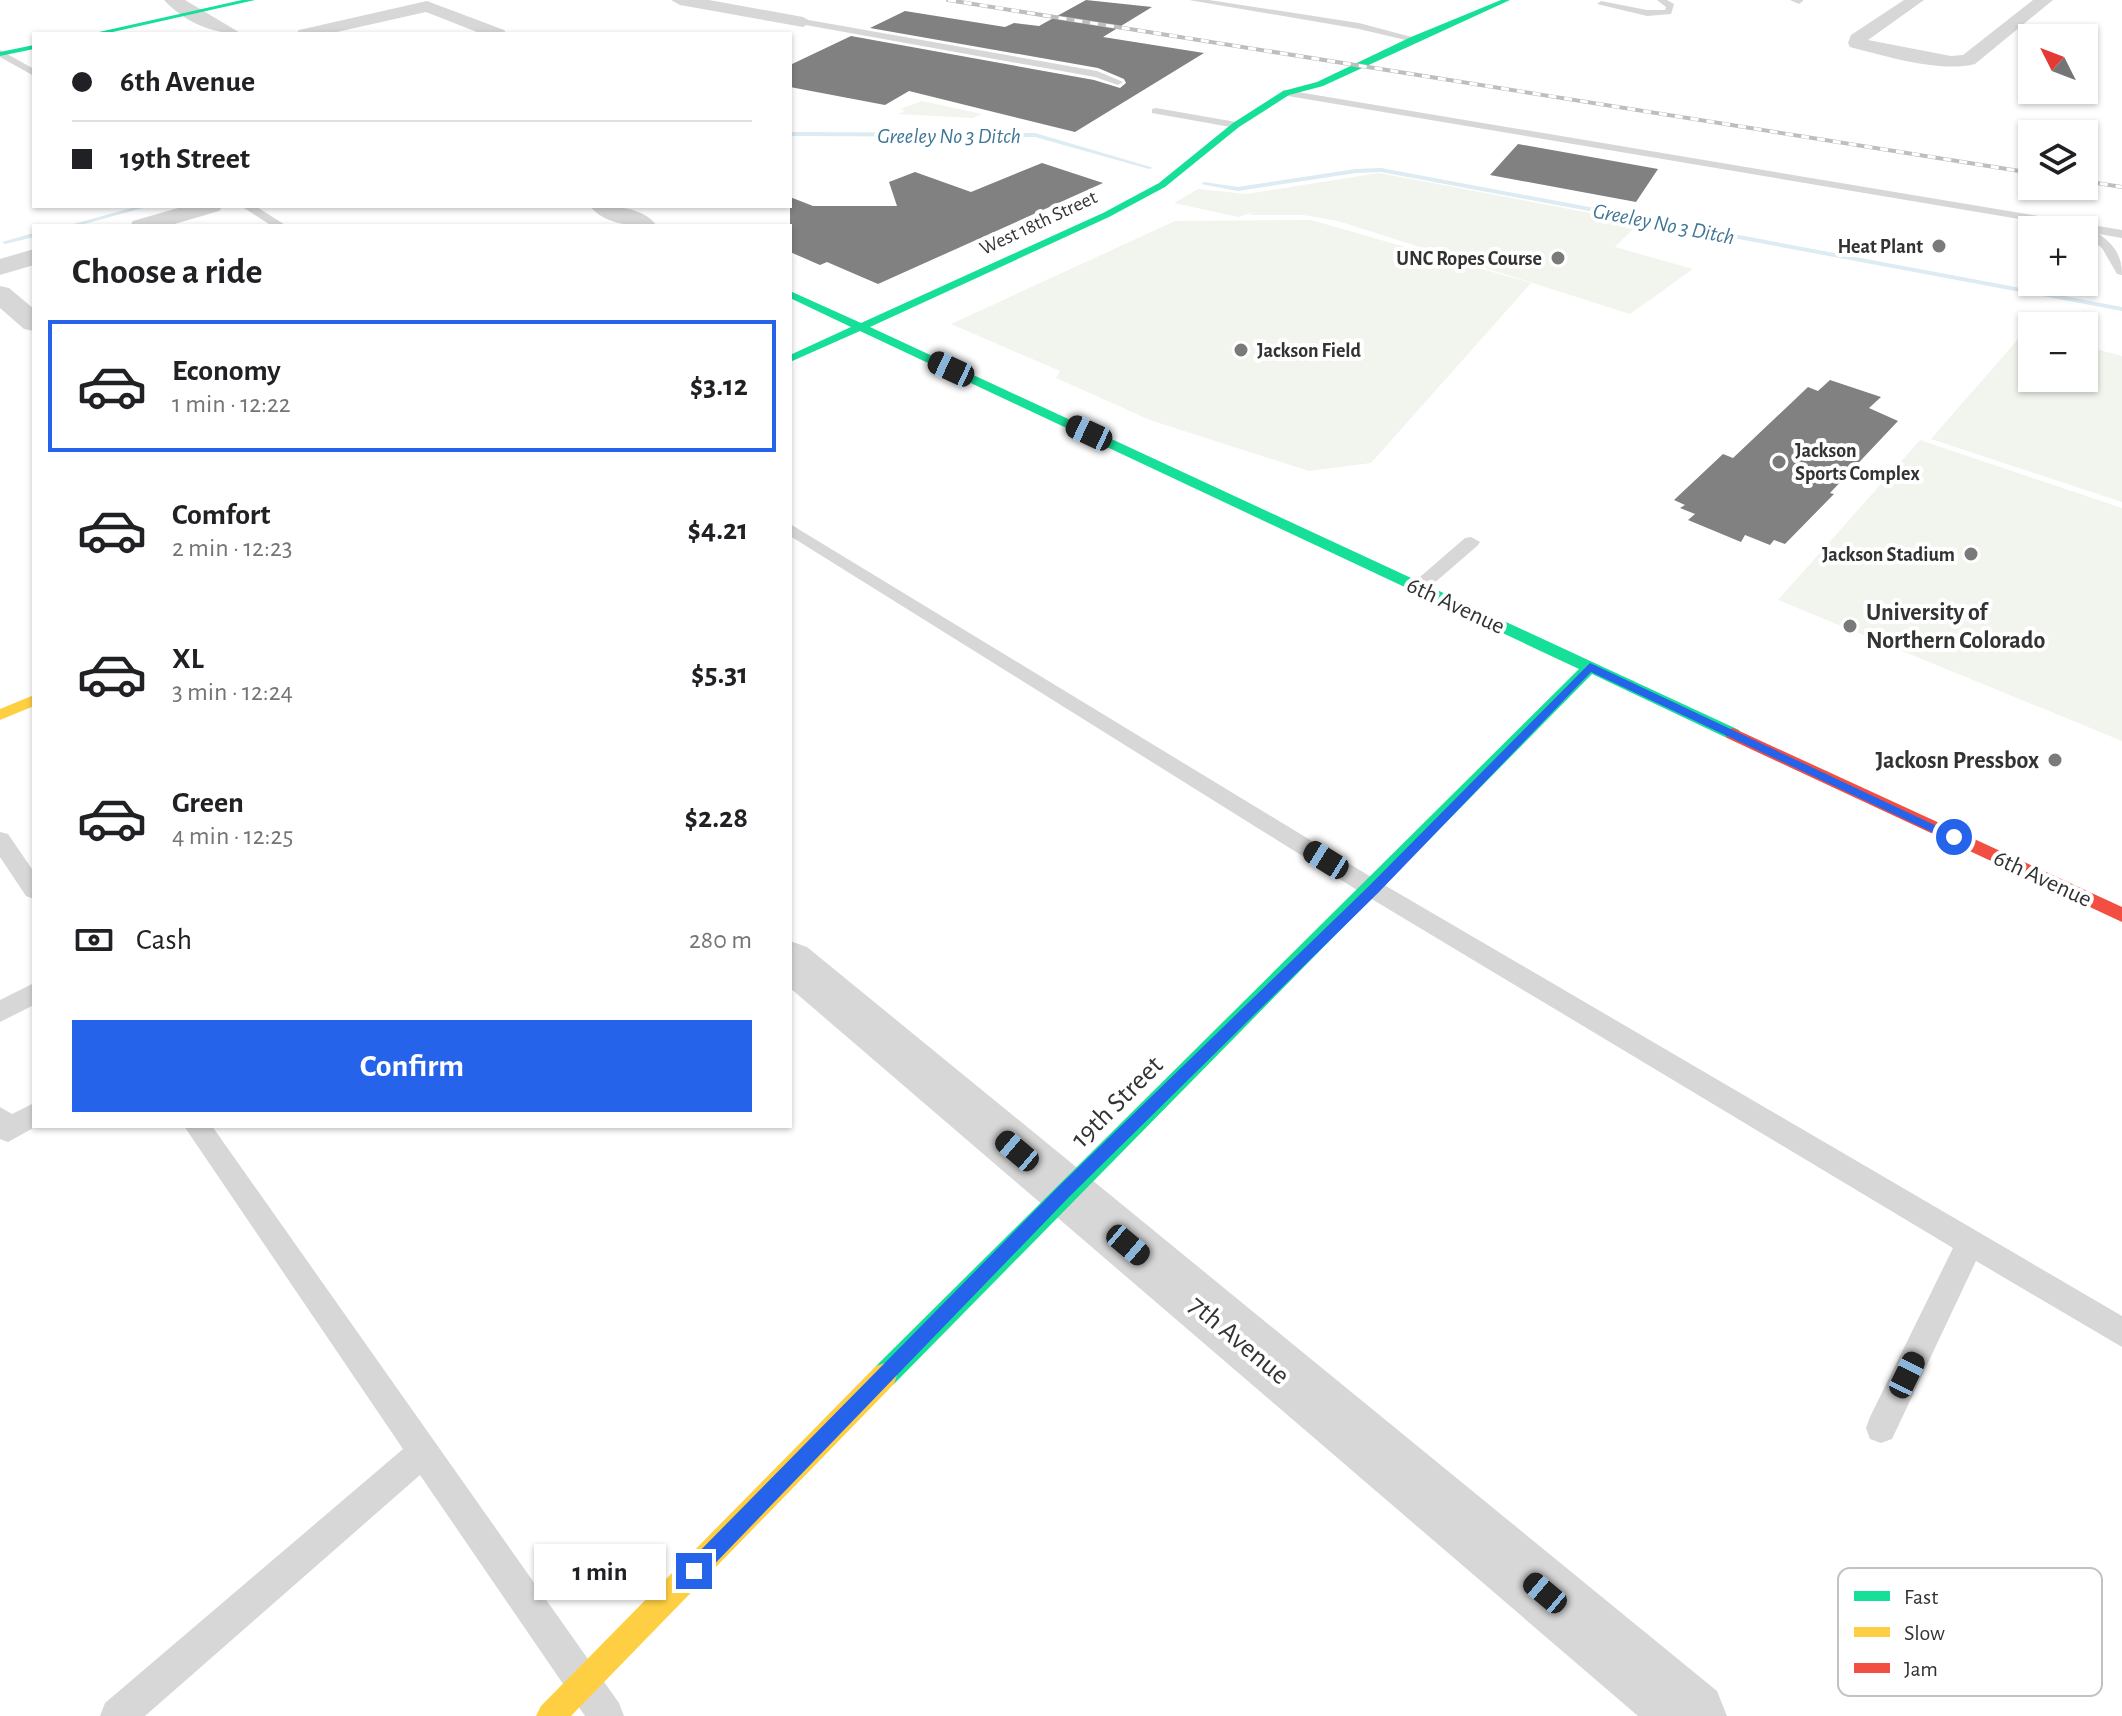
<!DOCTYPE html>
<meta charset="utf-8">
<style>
:root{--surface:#fff;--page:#f2f2f2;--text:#202124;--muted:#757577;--line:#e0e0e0;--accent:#2563eb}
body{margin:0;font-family:"Alegreya Sans",sans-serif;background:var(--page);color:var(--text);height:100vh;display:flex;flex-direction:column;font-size:30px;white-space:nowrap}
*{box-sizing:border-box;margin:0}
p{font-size:26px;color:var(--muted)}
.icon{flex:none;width:44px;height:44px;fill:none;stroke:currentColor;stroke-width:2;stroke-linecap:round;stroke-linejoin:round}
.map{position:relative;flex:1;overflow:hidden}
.drawer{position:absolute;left:32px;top:224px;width:760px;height:904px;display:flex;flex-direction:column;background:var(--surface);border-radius:0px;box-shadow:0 2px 6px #0004}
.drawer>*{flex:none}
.top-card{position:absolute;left:32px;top:32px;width:760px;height:176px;border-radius:0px;box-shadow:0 2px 6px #0004;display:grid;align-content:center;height:176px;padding:0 40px;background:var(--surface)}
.needle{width:52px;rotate:312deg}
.tools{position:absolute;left:2018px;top:24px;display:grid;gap:16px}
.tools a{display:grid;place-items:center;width:80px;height:80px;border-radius:0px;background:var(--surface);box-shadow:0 2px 6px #0004;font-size:40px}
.end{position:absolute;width:36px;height:36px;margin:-18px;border:10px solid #2563eb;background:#fff;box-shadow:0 0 0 4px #fff}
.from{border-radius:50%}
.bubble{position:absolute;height:56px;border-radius:0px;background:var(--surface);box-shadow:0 2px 6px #0004;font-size:26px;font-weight:700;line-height:56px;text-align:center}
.car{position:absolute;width:24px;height:48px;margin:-24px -12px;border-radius:10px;box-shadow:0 0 6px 2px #0007;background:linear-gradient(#222 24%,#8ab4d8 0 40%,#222 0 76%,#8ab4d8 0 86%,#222 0)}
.top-card b{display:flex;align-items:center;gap:28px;height:76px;font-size:30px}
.top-card b+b{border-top:2px solid var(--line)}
.top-card i{width:20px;height:20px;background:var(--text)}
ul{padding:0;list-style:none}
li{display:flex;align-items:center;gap:24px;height:132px;margin:0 16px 12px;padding:0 24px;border:4px solid transparent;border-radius:0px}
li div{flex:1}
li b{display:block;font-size:30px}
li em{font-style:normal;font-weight:700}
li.on{border-color:var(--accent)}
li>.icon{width:72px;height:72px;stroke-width:1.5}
h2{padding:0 40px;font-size:36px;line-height:96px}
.pay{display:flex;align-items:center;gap:20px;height:88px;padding:0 40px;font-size:30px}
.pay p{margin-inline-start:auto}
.button{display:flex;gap:16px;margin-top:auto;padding:16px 40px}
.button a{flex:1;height:92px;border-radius:0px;background:var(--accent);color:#fff;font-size:32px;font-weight:700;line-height:92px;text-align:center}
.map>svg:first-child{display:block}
</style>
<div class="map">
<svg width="2122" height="1716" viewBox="0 0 2122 1716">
<rect width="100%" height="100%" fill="#fff"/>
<g fill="#f1f5ed">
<polygon points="922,101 982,114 973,118 898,114 905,111 900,109"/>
<polygon points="1379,173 1659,226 1634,228 1615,247 1693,269 1630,314 1338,221 1303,215 1248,215 1258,211 1238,217 1174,203 1198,189 1246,194"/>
<polygon points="1311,220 1531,283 1371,463 1309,471 1150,420 1056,378 1060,371 951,324 1175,221"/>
<polygon points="2026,330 2032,331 2032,378 2084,378 2084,346 2122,356 2122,502 1931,439"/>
<polygon points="1920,440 2122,508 2122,741 1778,600"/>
</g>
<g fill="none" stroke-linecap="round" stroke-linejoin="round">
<g fill="#ddebf3" fill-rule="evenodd">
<polygon points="790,132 1035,133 1154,168 1149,169 1035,137 790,136"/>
<polygon points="1381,168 2122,307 2122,311 1381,172 1356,173 1238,191 1201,184 1204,182 1238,187 1356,169"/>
<polygon points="139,206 150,206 77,226 66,226"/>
<polygon points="34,233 34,237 5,244 2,242"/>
</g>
</g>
<g fill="#818181">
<polygon points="1086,0 1152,7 1103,37 1204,53 1075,132 909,91 885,105 790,87 790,65 851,36 1094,80 1120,88 1126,83 1124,79 1098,68 870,28 905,11 1005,27 1014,23 1039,26"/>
<polygon points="1518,144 1658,169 1636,202 1490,175"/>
<polygon points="1042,163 1103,183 878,284 827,262 820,265 790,252 790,197 813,206 897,206 889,182 915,172 971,192"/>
<polygon points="1830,380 1881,397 1869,408 1898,421 1830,493 1834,494 1785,544 1774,540 1770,545 1745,535 1741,542 1688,520 1695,514 1680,508 1685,505 1674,500 1723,454 1733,458 1808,387 1818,391"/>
</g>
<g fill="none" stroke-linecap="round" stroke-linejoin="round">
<g fill="#d7d7d7" fill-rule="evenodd">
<polygon points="1189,0 1209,0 1359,23 1419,39 1414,42 1359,29"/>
<polygon points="1657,0 1667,0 1674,4 1671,14 1647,16 1597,4 1601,1 1647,10 1665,10 1666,7"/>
<polygon points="1790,0 1803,0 1803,1 1799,4"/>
<polygon points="803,19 1097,71 1123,82 1118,85 1095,77 800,24"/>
<polygon points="0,50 34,69 34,76 0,57"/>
<path d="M1286,90L2122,230V238L2099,234C2114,245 2122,255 2122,275L2117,274L2102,248L2084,234V230L1282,95V91Z"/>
<polygon points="1156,108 1236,122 1241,125 1236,128 1152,113 1152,109"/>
<polygon points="241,206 255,206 287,226 272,226"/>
<polygon points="790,524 1381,883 2122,1316 2122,1347 1976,1261 1892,1439 1881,1443 1870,1439 1866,1428 1870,1417 1953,1248 1365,895 790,536"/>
<polygon points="1471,537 1480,542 1477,546 1425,591 1413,591 1410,587 1413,583 1465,538"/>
<polygon points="0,832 8,834 34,872 34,899 26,896 0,857"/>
<polygon points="34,983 34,1005 0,1022 0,1000"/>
<polygon points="34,1103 34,1126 37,1126 8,1142 0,1139 0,1107 12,1114"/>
<polygon points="184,1126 212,1126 619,1703 624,1716 585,1716 420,1475 145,1716 100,1716 105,1703 403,1449"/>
</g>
<g fill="#d7d7d7" fill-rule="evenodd">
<path d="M164,0H185L242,34C213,34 184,22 164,0Z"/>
<polygon points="671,0 709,0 803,17 812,22 803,27 680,5"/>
<path d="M1904,0H1924L1868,40L1951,56L1963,55L2033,0H2053L1975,64C1940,73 1885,56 1850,47L1848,43L1851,35Z"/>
<polygon points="427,1 504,30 507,34 482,34 426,12 328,34 296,34 299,30"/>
<polygon points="185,206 223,206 219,211 168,226 130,226 133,221"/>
<path d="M590,206C612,206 643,206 657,226C635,226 605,226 590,206Z"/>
<polygon points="34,249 34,265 0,275 0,259"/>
<polygon points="0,286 9,288 34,309 34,331 24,329 0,308"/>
<polygon points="790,941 807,947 1717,1691 1727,1716 1638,1716 790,988"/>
</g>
<g fill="#16e098" fill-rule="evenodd">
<polygon points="242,0 255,0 104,34 90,34"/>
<polygon points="1501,0 1510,0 1323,86 1289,95 1239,127 1165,187 1109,217 870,327 1739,730 1741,734 1739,738 1727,738 1592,674 894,1384 885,1387 876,1384 873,1375 876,1366 1579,669 860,331 790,362 790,355 851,327 790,298 790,291 861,323 1103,213 1159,183 1233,123 1283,91 1317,82 1411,37"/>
<polygon points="34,45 34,49 0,56 0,52"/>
</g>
<g fill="#ffcf43" fill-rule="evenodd">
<polygon points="34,695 34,706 0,720 0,709"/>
<polygon points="885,1363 894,1366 897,1375 894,1384 571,1716 536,1716 541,1706 876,1366"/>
</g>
<polygon fill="#f24e42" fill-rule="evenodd" points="1733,728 2122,907 2122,922 1727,738 1725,734 1727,730"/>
<g stroke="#bebebe" stroke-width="4">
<g id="rail">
<polyline points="948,0 2032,173"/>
<polyline points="2084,181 2122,187"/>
</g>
</g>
<use href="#rail" stroke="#fff" stroke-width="3" stroke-dasharray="8" stroke-linecap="butt"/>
</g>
<polygon fill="#2563eb" points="1590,663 1960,837 1958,840 1949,840 1591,672 1378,893 1070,1196 701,1578 694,1581 687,1578 684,1571 687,1564 1059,1186 1369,886"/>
<g fill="#7a7a7a" stroke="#fff" stroke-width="3">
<circle cx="1939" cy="246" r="8"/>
<circle cx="1558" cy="258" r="8"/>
<circle cx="1241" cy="350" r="8"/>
<circle cx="1779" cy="462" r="8"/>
<circle cx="1971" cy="554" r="8"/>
<circle cx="1850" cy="626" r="8"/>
<circle cx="2055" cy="760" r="8"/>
</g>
<g text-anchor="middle" stroke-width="8" stroke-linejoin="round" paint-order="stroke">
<g font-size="20" fill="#333" stroke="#fff">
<text transform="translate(1038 222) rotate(-25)" y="7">West 18th Street</text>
</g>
<g font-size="20" font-weight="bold" fill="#333" stroke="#fff" text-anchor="end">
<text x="1923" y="253">Heat Plant</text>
<text x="1542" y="265">UNC Ropes Course</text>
<text x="1257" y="357" text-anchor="start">Jackson Field</text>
<text x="1795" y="457" text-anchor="start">Jackson<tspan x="1795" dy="23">Sports Complex</tspan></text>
<text x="1955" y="561">Jackson Stadium</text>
</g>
<g font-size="22" font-style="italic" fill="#3f7597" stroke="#fff">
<text x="949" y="143">Greeley No 3 Ditch</text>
<text transform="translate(1664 223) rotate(11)" y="8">Greeley No 3 Ditch</text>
</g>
<g font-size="24" fill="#333" stroke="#fff">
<text transform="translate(1456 605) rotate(25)" y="8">6th Avenue</text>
<text transform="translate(2043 878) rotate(25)" y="8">6th Avenue</text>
</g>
<g font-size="24" font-weight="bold" fill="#333" stroke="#fff" text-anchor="start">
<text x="1866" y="620">University of<tspan x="1866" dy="28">Northern Colorado</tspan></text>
<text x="2039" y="768" text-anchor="end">Jackosn Pressbox</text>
</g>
<g font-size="28" fill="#333" stroke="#fff">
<text transform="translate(1116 1101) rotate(-45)" y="10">19th Street</text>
<text transform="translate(1240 1339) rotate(40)" y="10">7th Avenue</text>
</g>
</g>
<rect x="1838" y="1568" width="264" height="128" rx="12" fill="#fff" stroke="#c2c2c2" stroke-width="2"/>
<rect x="1854" y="1591" width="36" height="10" fill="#16e098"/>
<rect x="1854" y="1627" width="36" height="10" fill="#ffcf43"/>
<rect x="1854" y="1663" width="36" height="10" fill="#f24e42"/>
<g font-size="22" fill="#333">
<text x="1904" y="1604">Fast</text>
<text x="1904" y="1640">Slow</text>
<text x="1904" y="1676">Jam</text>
</g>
</svg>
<div class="tools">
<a><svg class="needle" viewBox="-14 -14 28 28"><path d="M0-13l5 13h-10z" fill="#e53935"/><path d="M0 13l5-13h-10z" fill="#757577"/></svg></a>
<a><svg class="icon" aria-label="layers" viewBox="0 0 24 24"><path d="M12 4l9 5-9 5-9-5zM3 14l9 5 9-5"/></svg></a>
<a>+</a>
<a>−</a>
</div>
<i class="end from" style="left:1954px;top:837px"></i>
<i class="end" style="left:694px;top:1571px"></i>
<div class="bubble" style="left:534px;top:1544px;width:132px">1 min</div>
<i class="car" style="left:951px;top:369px;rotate:295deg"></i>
<i class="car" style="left:1089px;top:433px;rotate:295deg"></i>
<i class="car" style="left:1326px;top:860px;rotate:302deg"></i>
<i class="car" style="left:1017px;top:1151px;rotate:310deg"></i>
<i class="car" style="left:1128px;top:1245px;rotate:130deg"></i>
<i class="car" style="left:1907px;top:1375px;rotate:26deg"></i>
<i class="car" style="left:1545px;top:1593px;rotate:310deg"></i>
<div class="top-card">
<b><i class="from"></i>6th Avenue</b>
<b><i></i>19th Street</b>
</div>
<section class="drawer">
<h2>Choose a ride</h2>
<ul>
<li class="on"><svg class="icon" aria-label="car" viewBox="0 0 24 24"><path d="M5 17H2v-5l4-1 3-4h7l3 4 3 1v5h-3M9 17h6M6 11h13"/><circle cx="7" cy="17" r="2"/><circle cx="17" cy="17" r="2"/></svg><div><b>Economy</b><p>1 min · 12:22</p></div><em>$3.12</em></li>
<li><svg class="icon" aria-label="car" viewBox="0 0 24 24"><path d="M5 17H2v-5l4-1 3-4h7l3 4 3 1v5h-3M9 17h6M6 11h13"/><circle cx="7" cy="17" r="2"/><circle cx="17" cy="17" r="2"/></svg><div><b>Comfort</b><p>2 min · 12:23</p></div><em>$4.21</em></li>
<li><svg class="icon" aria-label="car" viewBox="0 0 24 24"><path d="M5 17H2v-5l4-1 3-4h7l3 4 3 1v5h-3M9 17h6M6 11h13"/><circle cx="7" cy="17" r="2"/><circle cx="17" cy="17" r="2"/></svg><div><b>XL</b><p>3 min · 12:24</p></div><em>$5.31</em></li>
<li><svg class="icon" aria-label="car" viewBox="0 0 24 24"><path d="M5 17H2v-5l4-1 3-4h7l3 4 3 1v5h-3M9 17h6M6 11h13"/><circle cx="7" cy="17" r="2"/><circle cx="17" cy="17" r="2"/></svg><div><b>Green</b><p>4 min · 12:25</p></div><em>$2.28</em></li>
</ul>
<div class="pay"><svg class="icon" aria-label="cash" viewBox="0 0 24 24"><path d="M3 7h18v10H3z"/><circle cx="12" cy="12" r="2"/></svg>Cash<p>280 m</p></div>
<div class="button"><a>Confirm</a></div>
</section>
</div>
